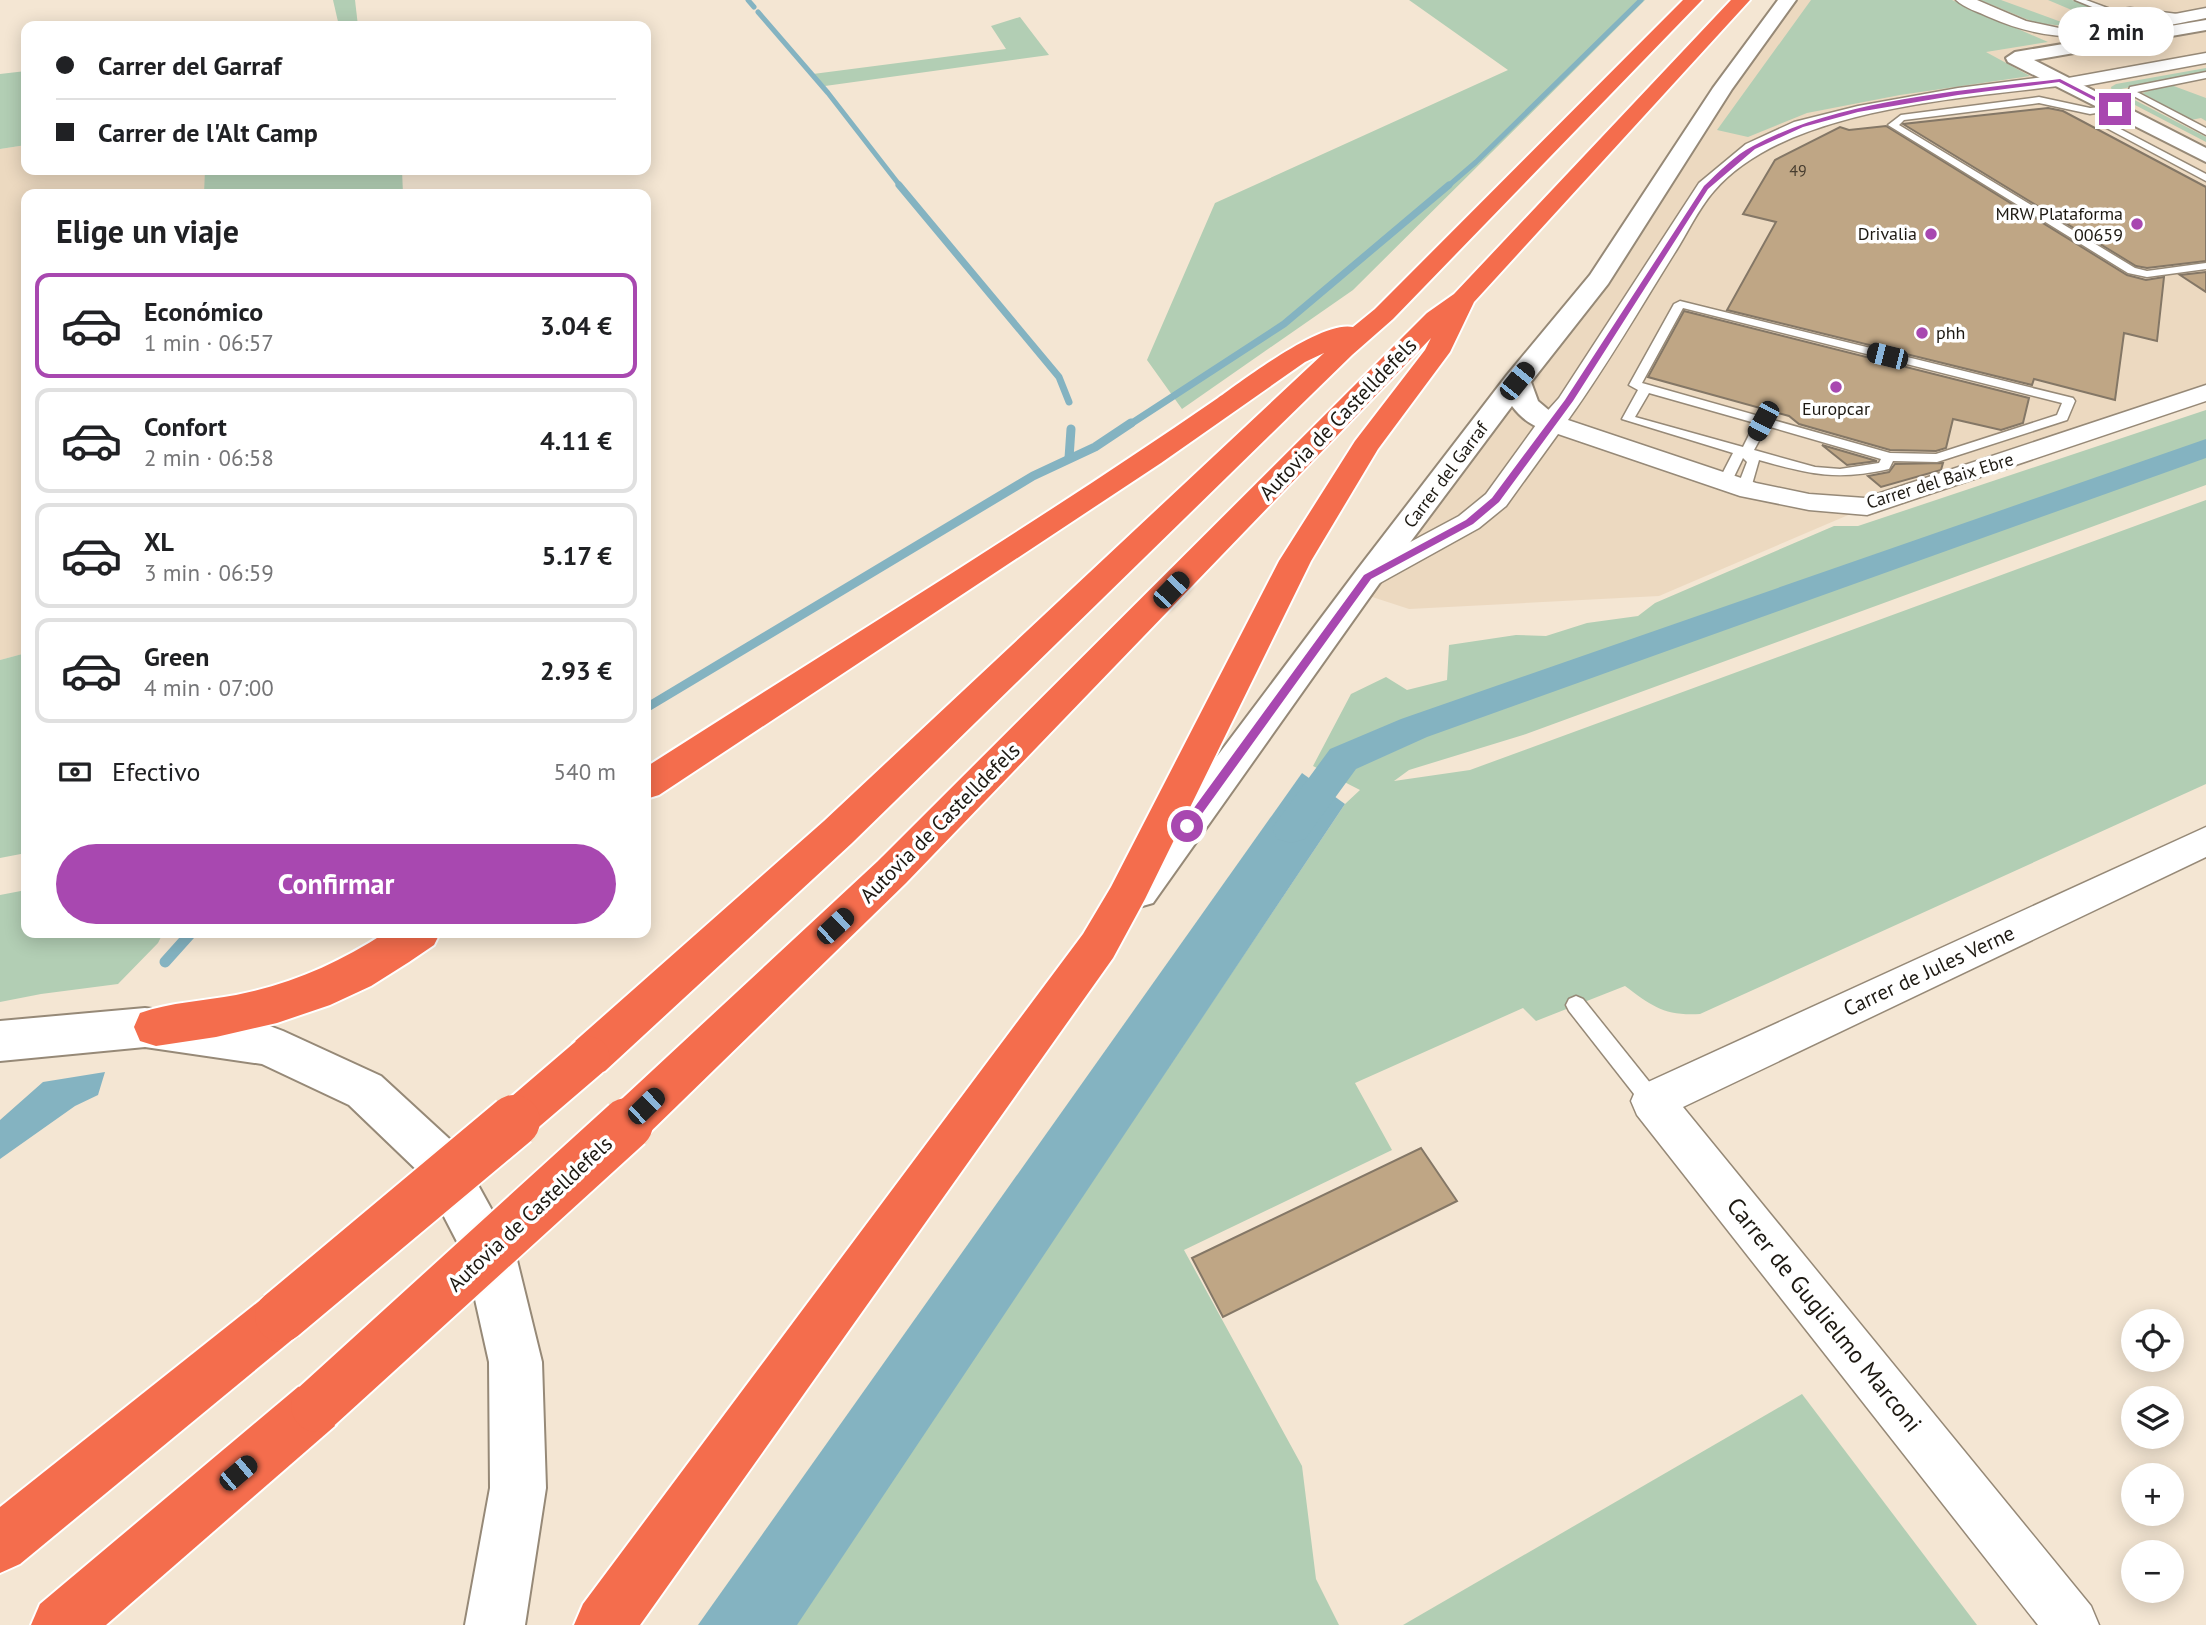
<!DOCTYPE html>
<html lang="es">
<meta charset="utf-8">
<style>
:root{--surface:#fff;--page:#f2f2f2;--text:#202124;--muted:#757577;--line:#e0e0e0;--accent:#a848b0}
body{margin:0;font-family:"PT Sans",sans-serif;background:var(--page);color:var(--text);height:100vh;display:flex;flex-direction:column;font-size:26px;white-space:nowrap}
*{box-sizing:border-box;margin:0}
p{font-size:23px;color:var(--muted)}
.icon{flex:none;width:38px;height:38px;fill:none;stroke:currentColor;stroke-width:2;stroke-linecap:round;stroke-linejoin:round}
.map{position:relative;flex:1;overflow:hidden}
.side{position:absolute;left:21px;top:189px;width:630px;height:749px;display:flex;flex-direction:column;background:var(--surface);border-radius:14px;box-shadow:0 4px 18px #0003}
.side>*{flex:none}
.guide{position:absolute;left:21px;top:21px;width:630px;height:154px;border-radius:14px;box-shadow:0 4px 18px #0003;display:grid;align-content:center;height:154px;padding:0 35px;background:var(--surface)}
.fabs{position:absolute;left:2121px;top:1309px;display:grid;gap:14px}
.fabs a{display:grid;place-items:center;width:63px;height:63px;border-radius:50%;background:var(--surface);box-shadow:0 4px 18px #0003;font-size:35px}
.end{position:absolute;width:32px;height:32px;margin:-16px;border:9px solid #a848b0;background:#fff;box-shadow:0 0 0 4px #fff}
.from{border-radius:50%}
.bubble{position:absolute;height:49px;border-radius:24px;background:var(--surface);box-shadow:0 4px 18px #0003;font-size:23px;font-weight:700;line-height:49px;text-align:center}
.car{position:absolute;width:21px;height:42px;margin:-21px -10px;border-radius:9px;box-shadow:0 0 5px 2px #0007;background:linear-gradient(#222 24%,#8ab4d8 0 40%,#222 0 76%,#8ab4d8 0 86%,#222 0)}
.guide b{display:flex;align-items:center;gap:24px;height:66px;font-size:26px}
.guide b+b{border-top:2px solid var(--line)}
.guide i{width:18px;height:18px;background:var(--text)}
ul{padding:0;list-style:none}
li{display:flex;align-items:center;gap:21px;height:105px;margin:0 14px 10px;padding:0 21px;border:4px solid var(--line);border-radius:14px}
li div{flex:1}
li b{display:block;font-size:26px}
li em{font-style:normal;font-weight:700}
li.on{border-color:var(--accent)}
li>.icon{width:63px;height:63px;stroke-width:1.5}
h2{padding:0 35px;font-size:32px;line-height:84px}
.pay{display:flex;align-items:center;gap:18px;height:77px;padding:0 35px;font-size:26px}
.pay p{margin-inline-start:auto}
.primary-button{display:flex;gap:14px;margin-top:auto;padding:14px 35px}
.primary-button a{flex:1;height:80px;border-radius:42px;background:var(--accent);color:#fff;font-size:28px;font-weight:700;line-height:80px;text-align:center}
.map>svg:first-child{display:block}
</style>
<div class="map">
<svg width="2206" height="1625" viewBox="0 0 2206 1625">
<rect width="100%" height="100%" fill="#f4e6d3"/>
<g fill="#ecd9c0">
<polygon points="1787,0 2206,0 2206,393 1867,507 1659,596 1409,609 1357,592 1517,381"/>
<polygon points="26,145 26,170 206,170 205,194 26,194 26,653 0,660 0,149"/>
</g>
<g fill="#b2ceb4">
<polygon points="333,0 355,0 358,26 339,26"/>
<polygon points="1409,0 1645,0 1353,290 1182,409 1147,360 1215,203 1508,70"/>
<polygon points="1811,0 1952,0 2048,42 1986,52 2030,76 1900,95 1807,113 1748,137 1717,130"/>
<polygon points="1980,0 2001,0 2075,27 2036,23"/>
<polygon points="2048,0 2072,0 2114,17 2149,14 2100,22"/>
<polygon points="1020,17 1049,55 825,86 813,74 1006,49 991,26"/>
<polygon points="2206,68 2206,72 2121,89 2125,95 2206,137 2206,142 2112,93 2111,87 2116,84"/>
<polygon points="26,71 26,145 0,149 0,74"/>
<polygon points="2171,85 2206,98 2206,121 2201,118 2191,120 2142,93"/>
<polygon points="205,170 402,170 403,194 204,194"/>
<path d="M2206,410V485L1523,735L1409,770L1394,781L1470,770L2206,500V784L1700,1014C1664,1016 1652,1006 1625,986L1536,1021L1523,1008L1355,1083L1392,1150L1184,1250L1302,1466L1316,1579L1339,1625H795L1345,804L1360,790L1313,766L1351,694L1386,677L1407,690L1447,680L1449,645L1516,635L1546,636L1587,623L1638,616L1655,603L1834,526H1858Z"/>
<polygon points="26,653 26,853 0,858 0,660"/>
<polygon points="26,890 26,933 163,933 158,943 118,984 41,994 0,1002 0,895"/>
<polygon points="1802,1394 1977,1625 1403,1625"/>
</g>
<g fill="#84b3c1">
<polygon points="1302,773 1345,804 797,1625 698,1625"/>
<polygon points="105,1072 98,1095 75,1106 0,1159 0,1120 43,1082"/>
</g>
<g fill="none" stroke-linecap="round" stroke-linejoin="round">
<g stroke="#84b3c1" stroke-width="5">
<polyline points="748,0 754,7"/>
<polyline points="758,12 828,93 901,187"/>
<polyline points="1447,187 1476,162 1641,0"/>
</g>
<g stroke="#84b3c1" stroke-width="7">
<polyline points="899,185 1059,377 1069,402"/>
<polyline points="1129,425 1284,324 1449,185"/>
</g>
<g stroke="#84b3c1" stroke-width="9">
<polyline points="1069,458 1071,429"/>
<polyline points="646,708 1033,476 1095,447 1131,423"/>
</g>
<polyline stroke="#84b3c1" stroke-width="11" points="165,962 191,933"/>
<polygon fill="#84b3c1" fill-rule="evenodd" points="2206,439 2206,458 1427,737 1356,769 1305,839 1291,843 1277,839 1272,828 1330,749 1401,719"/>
</g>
<g fill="#bfa685" stroke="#847766" stroke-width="2">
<polygon points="2048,108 2063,111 2206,187 2206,261 2147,268 2136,266 1903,124"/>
<polygon points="1886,126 2127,275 2146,280 2164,277 2157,341 2124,333 2115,400 2034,379 2032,385 1727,310 1776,222 1743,214 1775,160 1840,127 1849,130"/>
<polygon points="2206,272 2206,292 2180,275"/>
<polygon points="1684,311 2029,398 2023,423 2001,430 1953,419 1946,448 1936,451 1890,450 1799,424 1789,416 1648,377"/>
<polygon points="1822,445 1877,461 1847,465"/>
<polygon points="1943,463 1941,470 1881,487 1868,476 1889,472 1895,464"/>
<polygon points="1421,1148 1457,1201 1223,1317 1192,1258"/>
</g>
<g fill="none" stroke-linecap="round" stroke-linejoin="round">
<g stroke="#968977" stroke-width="3">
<g id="service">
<polygon points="2075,0 2086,0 2113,10 2130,8 2193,16 2189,18 2130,12 2112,15"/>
<polygon points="2206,72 2206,78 2137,92 2206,128 2206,135 2128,93 2130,87"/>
<polygon points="2039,97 2090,108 2115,106 2120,109 2090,114 2039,103 1904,120 1899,125 2135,268 2147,271 2206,263 2206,269 2147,277 2128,273 1888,125 1901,115"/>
<polygon points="2122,114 2125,115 2125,119 2109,123 2206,174 2206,181 2099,124 2102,118"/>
<path d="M1680,301L2073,398L2075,401L2067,420L1937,462L1893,461L1889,469C1836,481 1809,474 1759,460L1751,488L1749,491H1739L1737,488L1747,462L1743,458L1730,485H1720L1718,482L1733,453L1622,419L1638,390L1629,385L1674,304ZM1683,308L2062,403L2057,415L1936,454L1890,453L1642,383ZM1649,393L1755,423L1743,447L1635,417ZM1767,426L1881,459L1879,463L1840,469L1815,467L1754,450Z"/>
<polygon points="1576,996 1583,999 1659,1094 1662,1101 1659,1108 1652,1111 1645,1108 1569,1011 1566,1005 1569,999"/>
</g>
</g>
<g stroke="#968977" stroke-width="3">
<g id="minor">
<path d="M1956,0H1977L2026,21L2059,28L2123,24L2206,8V18C2126,33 2068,52 1989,17C1979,12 1964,8 1956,0Z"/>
<path d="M2206,53V63L2066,89L2058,86C1956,99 1784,109 1714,191C1698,209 1687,234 1674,254C1639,310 1606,367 1568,420L1756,483L1809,494L1865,498L2206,385V401L1867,515L1809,510L1740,496L1558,434L1506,506L1479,528L1378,584L1368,586L1358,584L1353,577L1358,570L1459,516L1486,494L1541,418L1559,398L1699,183L1746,144L1794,122L1858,106L1958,88L2060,75L2068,78Z"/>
<polygon points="2206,827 2206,857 1683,1107 2091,1606 2099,1625 2038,1625 1637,1115 1631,1101 1637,1087"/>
</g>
</g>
<g stroke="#968977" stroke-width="4">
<polygon id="tertiary" points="2206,20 2206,30 2034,60 2206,148 2206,162 2008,62 2006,58 2015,52"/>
</g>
<g stroke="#968977" stroke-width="4">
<g id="secondary">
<path d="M1778,0H1796L1732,89L1608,284L1531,382L1538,401L1564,423L1560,429C1542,434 1523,421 1512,406L1379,584L1153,903L1139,907L1125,903L1119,891L1125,879L1357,570L1507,375L1590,275L1713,88Z"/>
<polygon points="145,1008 267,1025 283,1031 381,1076 456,1145 515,1252 542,1362 546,1488 525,1625 465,1625 490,1488 489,1362 466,1259 423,1176 349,1105 262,1064 145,1047 0,1061 0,1021"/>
</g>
</g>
<g stroke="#fff" stroke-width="4">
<g id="motorway">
<path d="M1683,0H1702L1393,319L1352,355L852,843L605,1071L589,1077L573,1071L567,1057L573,1043L824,821L1324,353L1305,362L1161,463L659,795L646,799V767C836,645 1029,528 1215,400C1242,381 1321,320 1353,327L1375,309Z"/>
<polygon points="1731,0 1750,0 1474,302 1450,352 1378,449 1311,561 1145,899 1113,958 640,1625 574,1625 583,1604 1083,934 1111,887 1279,561 1355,441 1425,350 1431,338 906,883 643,1139 627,1146 611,1139 604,1124 611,1109 878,861 1427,313 1454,294"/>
<path d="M385,933H440L434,945L409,962L371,986L330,1005L277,1023L216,1037L156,1046L140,1041L134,1027L140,1013C171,1002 204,1001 236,995C292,984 338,963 385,933Z"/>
<polygon points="281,1290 299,1298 307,1316 299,1334 20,1564 0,1573 0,1507 263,1298"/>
<polygon points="317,1379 336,1387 344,1406 336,1425 106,1625 31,1625 40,1604 298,1387"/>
</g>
</g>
<use href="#service" fill="#fff" fill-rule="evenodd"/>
<use href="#minor" fill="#fff" fill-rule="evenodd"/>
<use href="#tertiary" fill="#fff" fill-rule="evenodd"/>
<use href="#secondary" fill="#fff" fill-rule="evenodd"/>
<use href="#motorway" fill="#f46d4d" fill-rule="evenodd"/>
<g stroke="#fff" stroke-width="45" stroke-linecap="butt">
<polyline id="motorway-bridge-far1" points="512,1123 589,1057"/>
</g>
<g stroke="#fff" stroke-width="56" stroke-linecap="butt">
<g id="motorway-bridge">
<polyline points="281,1316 514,1121"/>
<polyline points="317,1406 627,1124"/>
</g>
</g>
<use href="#motorway-bridge-far1" stroke="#f46d4d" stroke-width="41"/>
<use href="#motorway-bridge" stroke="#f46d4d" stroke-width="52"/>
</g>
<path fill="#a848b0" d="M2060,79L2118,109L2113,110L2059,82L1958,95L1858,112L1803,127L1755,149L1708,189L1573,401L1499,502L1473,524L1371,579L1191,829H1183V823L1364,575L1466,520L1492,498L1565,400L1704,186C1719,172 1735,155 1753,146C1840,99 1962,91 2060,79Z"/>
<g fill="#a848b0" stroke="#fff" stroke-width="2.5">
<circle cx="2137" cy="224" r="7"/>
<circle cx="1931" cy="234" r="7"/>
<circle cx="1922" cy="333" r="7"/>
<circle cx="1836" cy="387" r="7"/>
</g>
<g text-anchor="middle" stroke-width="7" stroke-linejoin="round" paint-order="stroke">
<g font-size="16" fill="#463c2f">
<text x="1798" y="176">49</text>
</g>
<g font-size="18" fill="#1d1912" stroke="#fff" text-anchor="end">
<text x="2123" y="220">MRW Plataforma<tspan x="2123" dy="21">00659</tspan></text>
<text x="1917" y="240">Drivalia</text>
<text x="1936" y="339" text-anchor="start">phh</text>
<text x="1836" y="415" text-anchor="middle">Europcar</text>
</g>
<g font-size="18" fill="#1d1912" stroke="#fff">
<text transform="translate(1446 475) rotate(-53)" y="6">Carrer del Garraf</text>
<text transform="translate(1940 481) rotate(-17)" y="6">Carrer del Baix Ebre</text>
</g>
<g font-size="21" fill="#1d1912" stroke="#fff">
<text transform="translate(1338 419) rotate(-46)" y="7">Autovia de Castelldefels</text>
<text transform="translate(940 823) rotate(-45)" y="7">Autovia de Castelldefels</text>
<text transform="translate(1929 971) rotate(-25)" y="7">Carrer de Jules Verne</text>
<text transform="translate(530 1214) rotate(-43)" y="7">Autovia de Castelldefels</text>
</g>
<g font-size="24" fill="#1d1912" stroke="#fff">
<text transform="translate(1824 1315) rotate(51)" y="8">Carrer de Guglielmo Marconi</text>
</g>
</g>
</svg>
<div class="fabs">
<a><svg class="icon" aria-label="locate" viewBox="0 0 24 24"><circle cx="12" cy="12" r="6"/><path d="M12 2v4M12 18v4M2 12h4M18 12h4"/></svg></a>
<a><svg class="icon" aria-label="layers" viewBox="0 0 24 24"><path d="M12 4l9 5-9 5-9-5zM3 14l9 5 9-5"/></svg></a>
<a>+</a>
<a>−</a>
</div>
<i class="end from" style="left:1187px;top:826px"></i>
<i class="end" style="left:2115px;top:109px"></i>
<div class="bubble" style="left:2058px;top:7px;width:116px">2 min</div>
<i class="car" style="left:1887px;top:356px;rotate:284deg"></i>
<i class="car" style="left:1517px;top:381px;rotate:39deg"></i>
<i class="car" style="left:1763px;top:421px;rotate:208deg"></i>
<i class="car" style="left:1171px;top:590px;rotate:44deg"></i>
<i class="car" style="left:835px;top:926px;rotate:47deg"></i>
<i class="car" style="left:646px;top:1106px;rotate:46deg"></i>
<i class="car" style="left:238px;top:1473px;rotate:50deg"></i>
<div class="guide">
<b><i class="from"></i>Carrer del Garraf</b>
<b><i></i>Carrer de l'Alt Camp</b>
</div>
<section class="side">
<h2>Elige un viaje</h2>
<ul>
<li class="on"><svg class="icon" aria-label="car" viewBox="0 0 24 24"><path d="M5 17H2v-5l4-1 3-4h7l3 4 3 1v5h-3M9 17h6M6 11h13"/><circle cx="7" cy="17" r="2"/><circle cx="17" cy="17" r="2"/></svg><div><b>Económico</b><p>1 min · 06:57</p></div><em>3.04 €</em></li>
<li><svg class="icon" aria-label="car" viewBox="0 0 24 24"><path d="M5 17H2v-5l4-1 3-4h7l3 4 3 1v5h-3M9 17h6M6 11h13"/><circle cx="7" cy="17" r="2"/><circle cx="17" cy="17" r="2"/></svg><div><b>Confort</b><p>2 min · 06:58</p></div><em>4.11 €</em></li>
<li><svg class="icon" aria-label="car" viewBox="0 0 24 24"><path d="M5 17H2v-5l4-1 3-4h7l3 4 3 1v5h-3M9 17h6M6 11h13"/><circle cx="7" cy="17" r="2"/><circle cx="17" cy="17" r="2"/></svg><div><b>XL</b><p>3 min · 06:59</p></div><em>5.17 €</em></li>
<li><svg class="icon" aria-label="car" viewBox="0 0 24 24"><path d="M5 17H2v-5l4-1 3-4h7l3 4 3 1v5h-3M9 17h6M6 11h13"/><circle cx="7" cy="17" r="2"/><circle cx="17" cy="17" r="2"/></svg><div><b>Green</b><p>4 min · 07:00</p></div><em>2.93 €</em></li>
</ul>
<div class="pay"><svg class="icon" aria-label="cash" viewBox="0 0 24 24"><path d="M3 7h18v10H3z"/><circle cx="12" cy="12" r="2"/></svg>Efectivo<p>540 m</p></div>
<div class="primary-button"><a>Confirmar</a></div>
</section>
</div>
